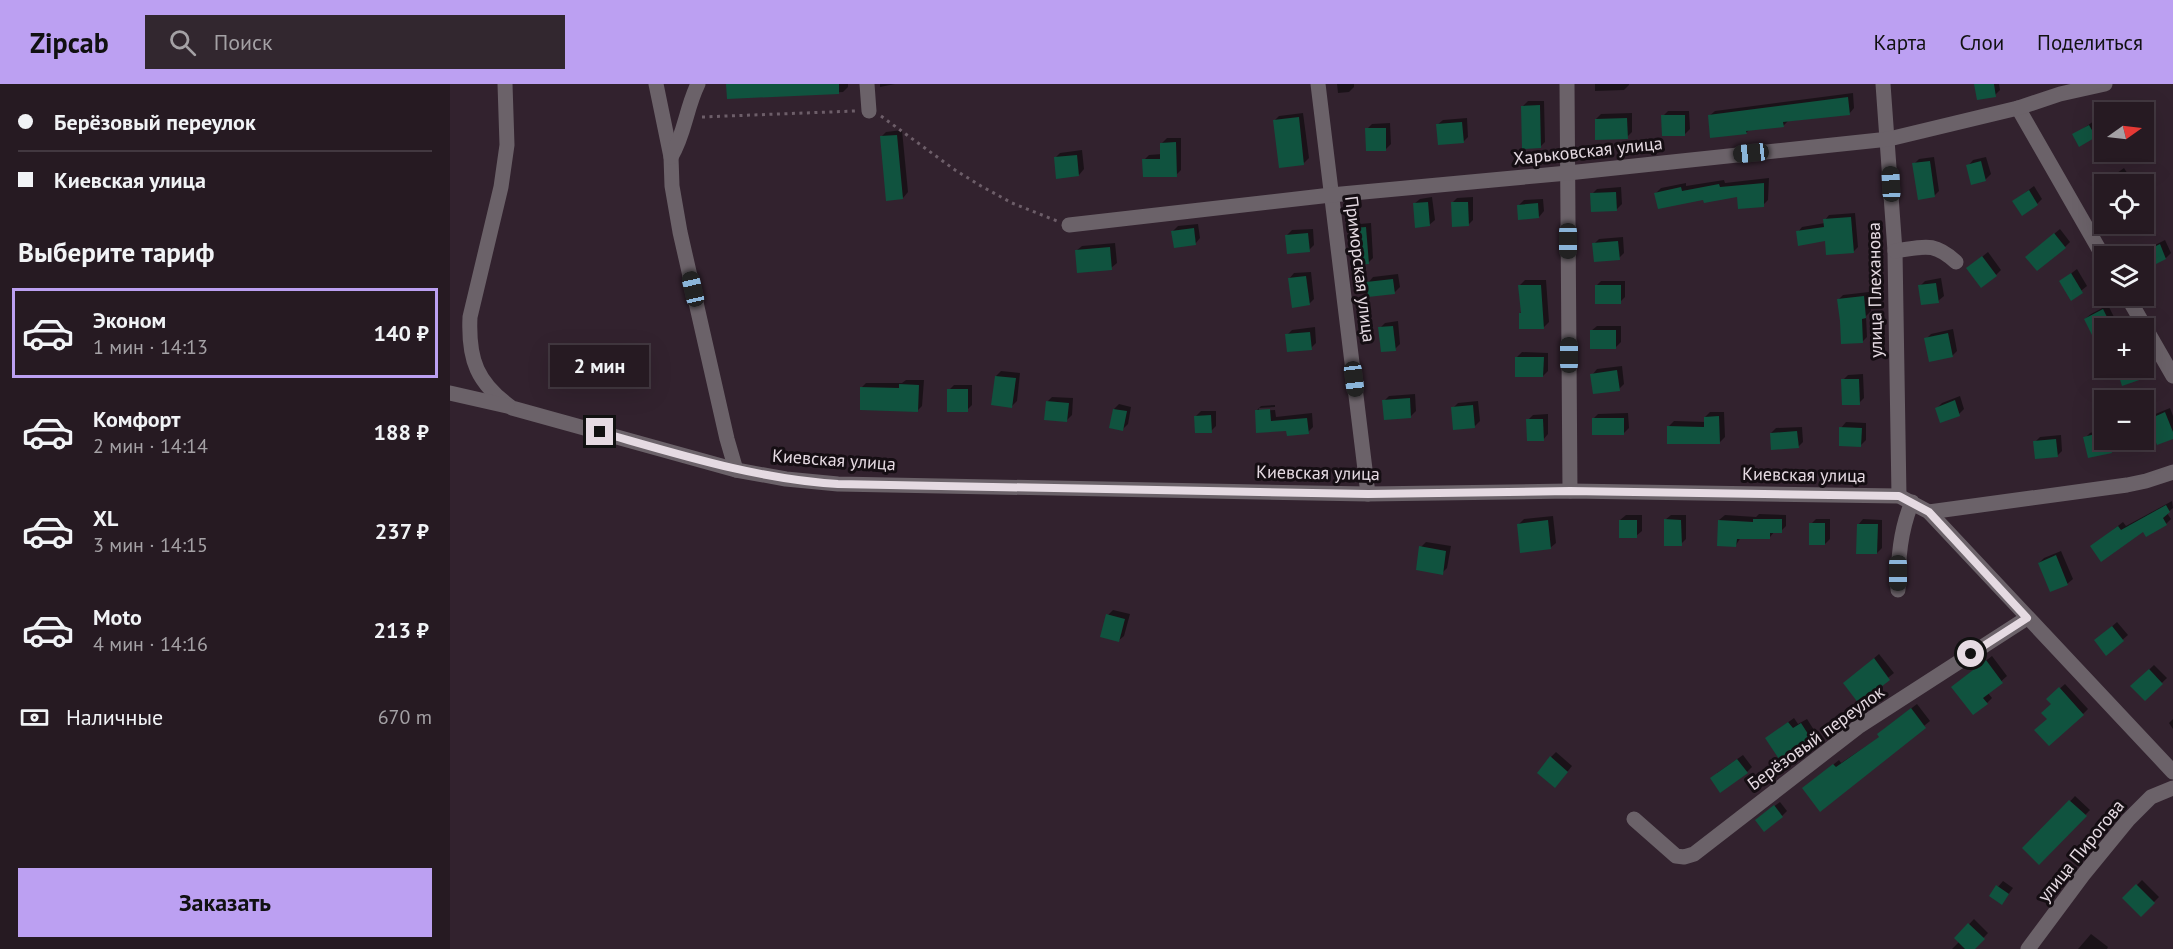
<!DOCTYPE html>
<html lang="ru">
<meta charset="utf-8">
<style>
:root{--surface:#261a22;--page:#32272f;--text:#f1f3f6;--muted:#a4a1a5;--line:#423840;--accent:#bca0f2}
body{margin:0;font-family:"PT Sans",sans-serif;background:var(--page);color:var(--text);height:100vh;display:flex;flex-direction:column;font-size:22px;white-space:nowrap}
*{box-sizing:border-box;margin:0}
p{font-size:20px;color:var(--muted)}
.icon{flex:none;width:33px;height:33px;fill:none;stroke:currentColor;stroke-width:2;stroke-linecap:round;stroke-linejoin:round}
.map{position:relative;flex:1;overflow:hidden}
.side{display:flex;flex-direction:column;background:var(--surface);width:450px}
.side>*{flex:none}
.banner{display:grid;align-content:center;height:132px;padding:0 18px;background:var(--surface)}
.needle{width:39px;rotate:76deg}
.buttons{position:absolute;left:1644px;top:18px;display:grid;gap:12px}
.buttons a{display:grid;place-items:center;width:60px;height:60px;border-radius:0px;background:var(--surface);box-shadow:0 6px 24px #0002,0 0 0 2px var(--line);font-size:30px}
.end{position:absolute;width:27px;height:27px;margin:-14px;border:8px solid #e5dae2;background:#111;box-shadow:0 0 0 3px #111}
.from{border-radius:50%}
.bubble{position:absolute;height:42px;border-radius:0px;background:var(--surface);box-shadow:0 6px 24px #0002,0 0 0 2px var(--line);font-size:20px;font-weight:700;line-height:42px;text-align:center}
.car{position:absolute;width:18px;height:36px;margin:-18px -9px;border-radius:8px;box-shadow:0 0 4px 2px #0007;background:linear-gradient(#222 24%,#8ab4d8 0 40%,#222 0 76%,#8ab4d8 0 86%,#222 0)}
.banner b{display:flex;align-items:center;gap:21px;height:57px;font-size:22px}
.banner b+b{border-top:2px solid var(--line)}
.banner i{width:15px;height:15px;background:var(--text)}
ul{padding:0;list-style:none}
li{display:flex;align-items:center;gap:18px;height:90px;margin:0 12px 9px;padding:0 6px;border:3px solid transparent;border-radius:0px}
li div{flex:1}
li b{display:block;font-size:22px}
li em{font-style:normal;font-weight:700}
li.current{border-color:var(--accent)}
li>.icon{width:54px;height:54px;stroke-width:1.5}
h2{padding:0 18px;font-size:27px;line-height:72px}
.pay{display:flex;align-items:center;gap:15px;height:66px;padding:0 18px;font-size:22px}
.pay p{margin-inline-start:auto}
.button{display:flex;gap:12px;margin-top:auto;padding:12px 18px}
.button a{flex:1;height:69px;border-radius:0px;background:var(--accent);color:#111;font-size:24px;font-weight:700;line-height:69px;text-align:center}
header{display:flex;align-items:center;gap:36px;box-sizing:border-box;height:84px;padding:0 30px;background:var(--accent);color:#111}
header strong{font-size:28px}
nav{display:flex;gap:33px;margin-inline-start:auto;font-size:21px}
.search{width:420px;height:54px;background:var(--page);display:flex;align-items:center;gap:15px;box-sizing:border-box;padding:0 21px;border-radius:0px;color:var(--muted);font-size:22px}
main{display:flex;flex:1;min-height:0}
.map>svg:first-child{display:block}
</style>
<header>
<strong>Zipcab</strong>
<div class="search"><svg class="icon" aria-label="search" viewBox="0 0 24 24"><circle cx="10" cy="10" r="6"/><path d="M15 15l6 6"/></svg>Поиск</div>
<nav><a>Карта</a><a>Слои</a><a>Поделиться</a></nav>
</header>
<main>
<section class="side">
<div class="banner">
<b><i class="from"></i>Берёзовый переулок</b>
<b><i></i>Киевская улица</b>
</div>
<h2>Выберите тариф</h2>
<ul>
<li class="current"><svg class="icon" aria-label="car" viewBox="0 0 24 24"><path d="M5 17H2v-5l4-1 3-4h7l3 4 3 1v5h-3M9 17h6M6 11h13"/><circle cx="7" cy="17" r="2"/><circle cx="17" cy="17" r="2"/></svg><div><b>Эконом</b><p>1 мин · 14:13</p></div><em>140 ₽</em></li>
<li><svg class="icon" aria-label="car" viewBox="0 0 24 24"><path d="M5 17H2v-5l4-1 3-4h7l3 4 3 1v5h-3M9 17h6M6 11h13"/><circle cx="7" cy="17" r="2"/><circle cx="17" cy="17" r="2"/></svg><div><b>Комфорт</b><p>2 мин · 14:14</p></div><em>188 ₽</em></li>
<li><svg class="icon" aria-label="car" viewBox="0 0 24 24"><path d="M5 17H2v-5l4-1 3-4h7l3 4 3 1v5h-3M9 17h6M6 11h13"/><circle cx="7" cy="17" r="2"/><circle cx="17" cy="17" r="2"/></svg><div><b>XL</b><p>3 мин · 14:15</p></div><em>237 ₽</em></li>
<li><svg class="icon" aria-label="car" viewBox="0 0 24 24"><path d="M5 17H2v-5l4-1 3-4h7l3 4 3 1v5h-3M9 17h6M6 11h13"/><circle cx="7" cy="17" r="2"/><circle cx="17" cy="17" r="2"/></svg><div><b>Moto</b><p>4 мин · 14:16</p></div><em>213 ₽</em></li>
</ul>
<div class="pay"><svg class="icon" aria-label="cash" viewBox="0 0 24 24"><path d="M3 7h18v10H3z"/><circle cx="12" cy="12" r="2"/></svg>Наличные<p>670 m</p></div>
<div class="button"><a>Заказать</a></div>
</section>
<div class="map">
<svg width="1723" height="865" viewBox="0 0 1723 865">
<rect width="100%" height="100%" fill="#32222e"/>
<g fill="#0007">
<polygon points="278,0 398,0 398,3 393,8 278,14"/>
<polygon points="430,0 445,0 430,3"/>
<polygon points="887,0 904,0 904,3 899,8 888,9"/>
<polygon points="1145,0 1179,0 1179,1 1174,6 1145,7"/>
<polygon points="1526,0 1549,0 1550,6 1545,11"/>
<polygon points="1403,9 1404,24 1399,30 1338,37 1333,42 1300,45 1296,49 1259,32 1265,27"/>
<polygon points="1078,17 1094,17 1095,58 1090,63 1073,22"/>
<polygon points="1218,27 1239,27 1240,45 1235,50 1213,32"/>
<polygon points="853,29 859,74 854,79 824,37 829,32"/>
<polygon points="1182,29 1182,48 1177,53 1146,35 1151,30"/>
<polygon points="1017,34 1018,53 1013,58 987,41 993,36"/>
<polygon points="1644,37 1650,47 1645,52 1624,51"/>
<polygon points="940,39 941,60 936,65 917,45 922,40"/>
<polygon points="452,46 458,108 453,114 431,53 436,48"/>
<polygon points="717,54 731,54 731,86 726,91 694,76 699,71 712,70 712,59"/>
<polygon points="632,66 634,85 629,91 605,74 610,69"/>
<polygon points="1484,73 1489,107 1484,112 1464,80 1469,75"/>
<polygon points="1536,73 1541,90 1535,96 1518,82 1523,76"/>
<polygon points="1674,84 1681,95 1680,96 1682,100 1658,100 1656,97"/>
<polygon points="1319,94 1318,116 1313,121 1288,111 1254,114 1206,109 1211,104 1236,99 1236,102 1274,96 1275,99"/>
<polygon points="1584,102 1592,115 1587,120 1564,117"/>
<polygon points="1171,103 1172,120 1167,125 1142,110 1147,105"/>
<polygon points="982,113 985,136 979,141 964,120 970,115"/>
<polygon points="1023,113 1023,136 1018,141 1002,119 1007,114"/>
<polygon points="1093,115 1094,127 1089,133 1069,121 1074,116"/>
<polygon points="1405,129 1408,163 1403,168 1376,156 1348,148 1352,143 1375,139 1375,136 1379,131"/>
<polygon points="921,139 923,174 918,179 905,145 910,140"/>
<polygon points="748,140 750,154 745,160 723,147 728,142"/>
<polygon points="863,145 864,161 859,166 837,151 842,146"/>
<polygon points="1610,145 1620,158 1615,163 1582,168"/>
<polygon points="1173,153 1174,169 1169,174 1144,160 1149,155"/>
<polygon points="1715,156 1721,169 1716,174 1694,184 1694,172 1688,172 1693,167"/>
<polygon points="665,159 667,179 661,184 626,167 632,162"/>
<polygon points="1538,168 1551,186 1546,191 1523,180"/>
<polygon points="1627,185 1637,202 1621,215 1610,198"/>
<polygon points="861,188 864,215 859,220 839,195 844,189"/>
<polygon points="948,190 950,203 945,208 918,199 923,193"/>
<polygon points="1491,194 1494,212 1488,217 1470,202 1475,197"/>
<polygon points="1075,196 1096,196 1099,238 1094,243 1070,229 1072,228 1070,201"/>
<polygon points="1151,197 1175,197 1175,213 1170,218 1146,202"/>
<polygon points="1419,208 1421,227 1416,232 1417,253 1412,258 1388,216 1393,211"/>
<polygon points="1658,221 1666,237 1661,242 1644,251 1635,235 1641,230"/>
<polygon points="948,237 950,260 945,265 930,244 935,239"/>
<polygon points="1147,242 1171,242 1171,258 1166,263 1141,247"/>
<polygon points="865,243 866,259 861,264 837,251 842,246"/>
<polygon points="1503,245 1507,267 1502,272 1476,255 1481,250"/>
<polygon points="1072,268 1098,269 1098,287 1093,292 1067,273"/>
<polygon points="1695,274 1699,288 1694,293 1669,286 1671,284 1694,284"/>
<polygon points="1172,282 1174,300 1169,305 1142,291 1147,285"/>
<polygon points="551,287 570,289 567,317 562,322 546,292"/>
<polygon points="1413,290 1414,314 1409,319 1393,296 1398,291"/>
<polygon points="456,296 474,296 472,322 467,327 411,304 416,299 452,299"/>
<polygon points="504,301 522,301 522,321 517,326 499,306"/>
<polygon points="965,310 966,327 961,332 934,317 939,312"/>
<polygon points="1510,312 1514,325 1509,330 1487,324 1492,319"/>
<polygon points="602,313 623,314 622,331 617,336 597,318"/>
<polygon points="1028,317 1030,337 1025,342 1003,324 1008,319"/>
<polygon points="669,320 681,323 678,340 673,345 664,325"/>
<polygon points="825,321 825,323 809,324 809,327 825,326 826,333 862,329 863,343 858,348 838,346 807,348 806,327 811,322"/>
<polygon points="1720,324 1723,332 1723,353 1698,336 1703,331"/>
<polygon points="751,327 766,327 766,342 761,347 746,332"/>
<polygon points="1260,328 1274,328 1275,353 1270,358 1219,342 1224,337 1256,338 1255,333"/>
<polygon points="1178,329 1179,344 1173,350 1143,335 1148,330"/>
<polygon points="1098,330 1098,350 1093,356 1078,336 1083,331"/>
<polygon points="1396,338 1416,339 1416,356 1411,361 1391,344"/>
<polygon points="1352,343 1353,358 1348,363 1321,349 1326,344"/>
<polygon points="1654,345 1654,356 1664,356 1666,362 1661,367 1635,354 1640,349"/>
<polygon points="1611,351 1612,367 1607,372 1585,358 1590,353"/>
<polygon points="1722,417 1723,424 1717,429 1721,435 1716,440 1642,462 1673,438 1676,442"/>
<polygon points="1309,430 1336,431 1336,442 1331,447 1325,447 1320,453 1291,453 1286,461 1269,436 1275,431 1306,433"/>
<polygon points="1176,431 1192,431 1192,447 1186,452 1170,436"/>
<polygon points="1221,431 1236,431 1236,455 1231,460 1215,436"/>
<polygon points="1103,432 1106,459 1100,464 1069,440 1074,435"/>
<polygon points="1366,435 1380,435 1380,455 1375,460 1361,440"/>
<polygon points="1413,435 1432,436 1432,464 1427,469 1408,441"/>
<polygon points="976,458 1001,462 997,484 992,489 971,463"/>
<polygon points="1611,467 1623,495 1617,500 1589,479 1594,474"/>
<polygon points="663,526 680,530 674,552 668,557 658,531"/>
<polygon points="1667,538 1678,551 1656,570 1651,552"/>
<polygon points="1429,570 1444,589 1409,617 1395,599"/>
<polygon points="1542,572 1557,592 1538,609 1542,614 1537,619 1508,598"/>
<polygon points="1704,581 1717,594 1695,615 1682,602"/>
<polygon points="1615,600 1638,625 1633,630 1598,635 1603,620 1598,615"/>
<polygon points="1467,620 1480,637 1370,726 1354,704 1389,676 1391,679 1430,653 1434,645"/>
<polygon points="1344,634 1348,640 1357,635 1364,646 1359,651 1361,654 1356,659 1317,654"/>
<polygon points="1723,635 1723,645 1719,639"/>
<polygon points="1106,668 1122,682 1110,697 1101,673"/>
<polygon points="1293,671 1302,683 1297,688 1267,689"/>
<polygon points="1625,712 1640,726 1589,779 1591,749"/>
<polygon points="1330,718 1337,727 1332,732 1312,731"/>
<polygon points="1692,796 1709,813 1691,831 1674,814"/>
<polygon points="1553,797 1563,804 1552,819 1541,811"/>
<polygon points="1524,835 1538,849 1523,865 1502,865 1509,858 1506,854"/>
<polygon points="1641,850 1658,863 1657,865 1628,865"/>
</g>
<g fill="#10533f">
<polygon points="276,0 389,0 389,10 277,15"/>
<polygon points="1524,0 1544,0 1546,13 1527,16"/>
<polygon points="1398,13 1400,31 1333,38 1334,43 1296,47 1297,50 1260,54 1258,31"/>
<polygon points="1090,21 1091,64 1072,65 1071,22"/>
<polygon points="1211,31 1235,31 1235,52 1212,52"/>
<polygon points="849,33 854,81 829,84 823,36"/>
<polygon points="1177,34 1178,55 1145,56 1145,35"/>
<polygon points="1012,38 1014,59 988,61 986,40"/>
<polygon points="1639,41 1646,53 1629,63 1622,50"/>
<polygon points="915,44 936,44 936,67 916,67"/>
<polygon points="447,51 453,115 436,117 430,52"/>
<polygon points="726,58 727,93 693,93 692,75 710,75 710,59"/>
<polygon points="627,71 629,92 606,95 604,73"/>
<polygon points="1480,77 1485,113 1468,116 1462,79"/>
<polygon points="1531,77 1536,97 1521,101 1516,81"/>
<polygon points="1314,99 1314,123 1288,125 1287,113 1254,119 1253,116 1208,125 1204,109 1231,103 1232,107 1269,100 1270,103"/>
<polygon points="1579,106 1588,121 1572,132 1562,117"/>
<polygon points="1166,108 1167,127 1141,128 1140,109"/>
<polygon points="978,118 980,142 965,144 963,119"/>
<polygon points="1001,118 1018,118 1019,142 1002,143"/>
<polygon points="1088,119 1089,134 1068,136 1067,121"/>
<polygon points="1401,133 1404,169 1376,171 1375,157 1348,162 1346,147 1374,143 1373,135"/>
<polygon points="916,143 919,180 907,181 903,144"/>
<polygon points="744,144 746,161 724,164 721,147"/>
<polygon points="858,149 860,168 837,170 835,151"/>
<polygon points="1604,149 1616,164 1587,187 1575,173"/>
<polygon points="1168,157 1170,176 1144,178 1142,159"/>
<polygon points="1710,160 1716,175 1694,186 1694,168"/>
<polygon points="660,163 662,186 627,189 625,166"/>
<polygon points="1532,172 1547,192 1531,204 1516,184"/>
<polygon points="1621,189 1633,209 1621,217 1609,197"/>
<polygon points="856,192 860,221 842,224 838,194"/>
<polygon points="943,195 945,210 918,213 916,198"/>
<polygon points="1486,199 1489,219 1471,221 1468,201"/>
<polygon points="1068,201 1091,201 1094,245 1069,245 1069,229 1071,229"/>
<rect x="1145" y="201" width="26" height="19"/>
<polygon points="1414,212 1416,234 1412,235 1413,259 1391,260 1390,237 1387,215"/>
<polygon points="1653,225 1662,243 1654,244 1654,247 1643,253 1634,235"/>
<polygon points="943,242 946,267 931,268 928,243"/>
<rect x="1140" y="246" width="26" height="19"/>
<polygon points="860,248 862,266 837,268 835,250"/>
<polygon points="1498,249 1503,273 1479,278 1474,254"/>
<polygon points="1065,273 1094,273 1093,293 1065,293"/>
<polygon points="1673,284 1692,284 1695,294 1672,302 1667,286"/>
<polygon points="1167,286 1170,307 1143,310 1140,290"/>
<polygon points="545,292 566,294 562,324 541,321"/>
<polygon points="1391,295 1409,295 1410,321 1392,321"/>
<polygon points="449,300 469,301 468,328 410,326 410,303 449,304"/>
<rect x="497" y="305" width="21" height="23"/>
<polygon points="960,314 961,334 934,336 932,316"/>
<polygon points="1505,316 1510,332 1490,339 1485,324"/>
<polygon points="596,317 619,319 617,338 594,336"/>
<polygon points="1023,321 1025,344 1003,346 1001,323"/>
<polygon points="663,325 677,327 673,347 659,344"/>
<polygon points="820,325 821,337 857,334 859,350 837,352 836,347 806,349 805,326"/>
<polygon points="1715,328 1723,348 1723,355 1707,361 1697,336"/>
<polygon points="761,331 762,349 745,349 744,332"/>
<polygon points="1269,332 1270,360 1217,360 1217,342 1254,343 1254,333"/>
<rect x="1142" y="334" width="32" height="17"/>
<polygon points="1076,335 1093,335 1094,357 1077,357"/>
<polygon points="1389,343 1412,344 1411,363 1389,362"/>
<polygon points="1347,347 1349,364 1321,366 1320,349"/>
<polygon points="1654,348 1654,356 1658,356 1662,369 1638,374 1633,353"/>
<polygon points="1606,355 1608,373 1585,375 1583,357"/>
<polygon points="1716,421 1720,428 1713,434 1717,441 1696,453 1693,448 1651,478 1640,462 1668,442 1671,446"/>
<polygon points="1214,435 1231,436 1232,462 1214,462"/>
<polygon points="1303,435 1332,435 1332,449 1320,449 1320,455 1287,455 1286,463 1267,462 1268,436 1303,438"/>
<polygon points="1098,436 1101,465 1070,469 1067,440"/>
<rect x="1169" y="436" width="18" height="18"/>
<rect x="1359" y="439" width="16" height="22"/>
<polygon points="1407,440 1428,440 1427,470 1406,470"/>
<polygon points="969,462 996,467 993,491 966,486"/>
<polygon points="1606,471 1618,501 1600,508 1588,479"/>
<polygon points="656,530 675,535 669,558 650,553"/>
<polygon points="1662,542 1674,557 1656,572 1644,556"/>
<polygon points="1424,574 1440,596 1409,620 1393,599"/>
<polygon points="1536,576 1553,599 1533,614 1538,620 1523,631 1501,603"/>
<polygon points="1699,585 1713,600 1695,617 1680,602"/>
<polygon points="1609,603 1634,631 1599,662 1584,646 1597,635 1591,629 1601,620 1596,615"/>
<polygon points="1461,624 1476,644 1370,728 1352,704 1383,680 1386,683 1429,653 1427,650"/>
<polygon points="1338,638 1343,644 1351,639 1360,653 1355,656 1357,660 1331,678 1315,654"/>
<polygon points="1100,672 1118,688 1105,704 1087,689"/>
<polygon points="1287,675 1298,689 1270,709 1260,694"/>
<polygon points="1619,716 1637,732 1589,781 1572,764"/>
<polygon points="1324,721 1333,733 1314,748 1305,736"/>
<polygon points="1686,800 1705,819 1691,833 1672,814"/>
<polygon points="1546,801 1559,810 1552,821 1539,812"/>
<polygon points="1518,839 1535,855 1525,865 1515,865 1504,854"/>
</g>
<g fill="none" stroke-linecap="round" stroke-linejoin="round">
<g stroke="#6d5e69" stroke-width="3" stroke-dasharray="3 4.5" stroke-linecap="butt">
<polyline points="431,32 505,86 531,102 562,119 607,137"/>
<polyline points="252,33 405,27"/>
</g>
<g stroke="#6b6269" stroke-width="15">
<path d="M55,0L57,61L51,103L20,233C18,276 27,299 62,324L286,386L336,395L388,400L918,410L1120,407L1449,412L1479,428L1723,688"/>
<polyline points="206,0 221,73 222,102 230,148 277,355 286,386"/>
<polyline points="417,0 419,27"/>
<polyline points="868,0 918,410"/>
<polyline points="1117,0 1120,407"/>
<polyline points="1433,0 1445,167 1449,412"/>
<polyline points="1568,24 1654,174"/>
<path d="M221,73C235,50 236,24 248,0"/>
<polyline points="619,141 881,111 1118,89 1439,55 1568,24 1610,10 1655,0"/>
<path d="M1445,167C1474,163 1483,157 1506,178"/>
<polyline points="1677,212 1723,292"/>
<polyline points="0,309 57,322"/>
<polyline points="1479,428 1677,401 1696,397 1723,388"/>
<path d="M1448,506C1448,475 1450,447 1462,418"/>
<polyline points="1184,735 1226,772 1234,773 1244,770 1408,643 1577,534"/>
<polyline points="1578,865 1633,791 1678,736 1701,713 1723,704"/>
</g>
</g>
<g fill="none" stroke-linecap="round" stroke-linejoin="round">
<path stroke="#e5dae2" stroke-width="8" d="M150,348C228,370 306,395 388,400L918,410L1120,407L1449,412L1479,428L1577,534L1521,570"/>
</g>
<g text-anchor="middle" stroke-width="6" stroke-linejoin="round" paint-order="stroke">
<g font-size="18" fill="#e5dae2" stroke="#150e13">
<text transform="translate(1138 67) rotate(-6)" y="6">Харьковская улица</text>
<text transform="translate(910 185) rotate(83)" y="6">Приморская улица</text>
<text transform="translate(1425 206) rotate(-91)" y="6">улица Плеханова</text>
<text transform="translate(384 376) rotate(4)" y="6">Киевская улица</text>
<text transform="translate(868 389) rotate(1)" y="6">Киевская улица</text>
<text transform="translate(1354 391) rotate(1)" y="6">Киевская улица</text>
<text transform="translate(1366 654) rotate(-36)" y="6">Берёзовый переулок</text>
<text transform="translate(1631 767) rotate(-51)" y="6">улица Пирогова</text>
</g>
</g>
</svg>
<div class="buttons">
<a><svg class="needle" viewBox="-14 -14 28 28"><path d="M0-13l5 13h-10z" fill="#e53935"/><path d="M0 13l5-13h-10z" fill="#a4a1a5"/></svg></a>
<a><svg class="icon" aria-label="locate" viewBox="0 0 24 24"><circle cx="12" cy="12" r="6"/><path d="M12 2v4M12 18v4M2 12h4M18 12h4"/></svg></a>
<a><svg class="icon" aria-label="layers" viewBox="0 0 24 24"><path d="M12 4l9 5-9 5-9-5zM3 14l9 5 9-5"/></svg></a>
<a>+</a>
<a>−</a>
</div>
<i class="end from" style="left:1521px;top:570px"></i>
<i class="end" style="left:150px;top:348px"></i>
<div class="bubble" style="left:100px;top:261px;width:99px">2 мин</div>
<i class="car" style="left:1301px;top:69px;rotate:264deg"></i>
<i class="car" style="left:1441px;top:100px;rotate:357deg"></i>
<i class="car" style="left:1118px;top:157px;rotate:180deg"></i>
<i class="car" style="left:243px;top:205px;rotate:347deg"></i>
<i class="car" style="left:1119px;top:271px;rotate:0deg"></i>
<i class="car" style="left:904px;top:295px;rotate:173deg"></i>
<i class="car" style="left:1448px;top:489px;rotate:180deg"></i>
</div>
</main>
